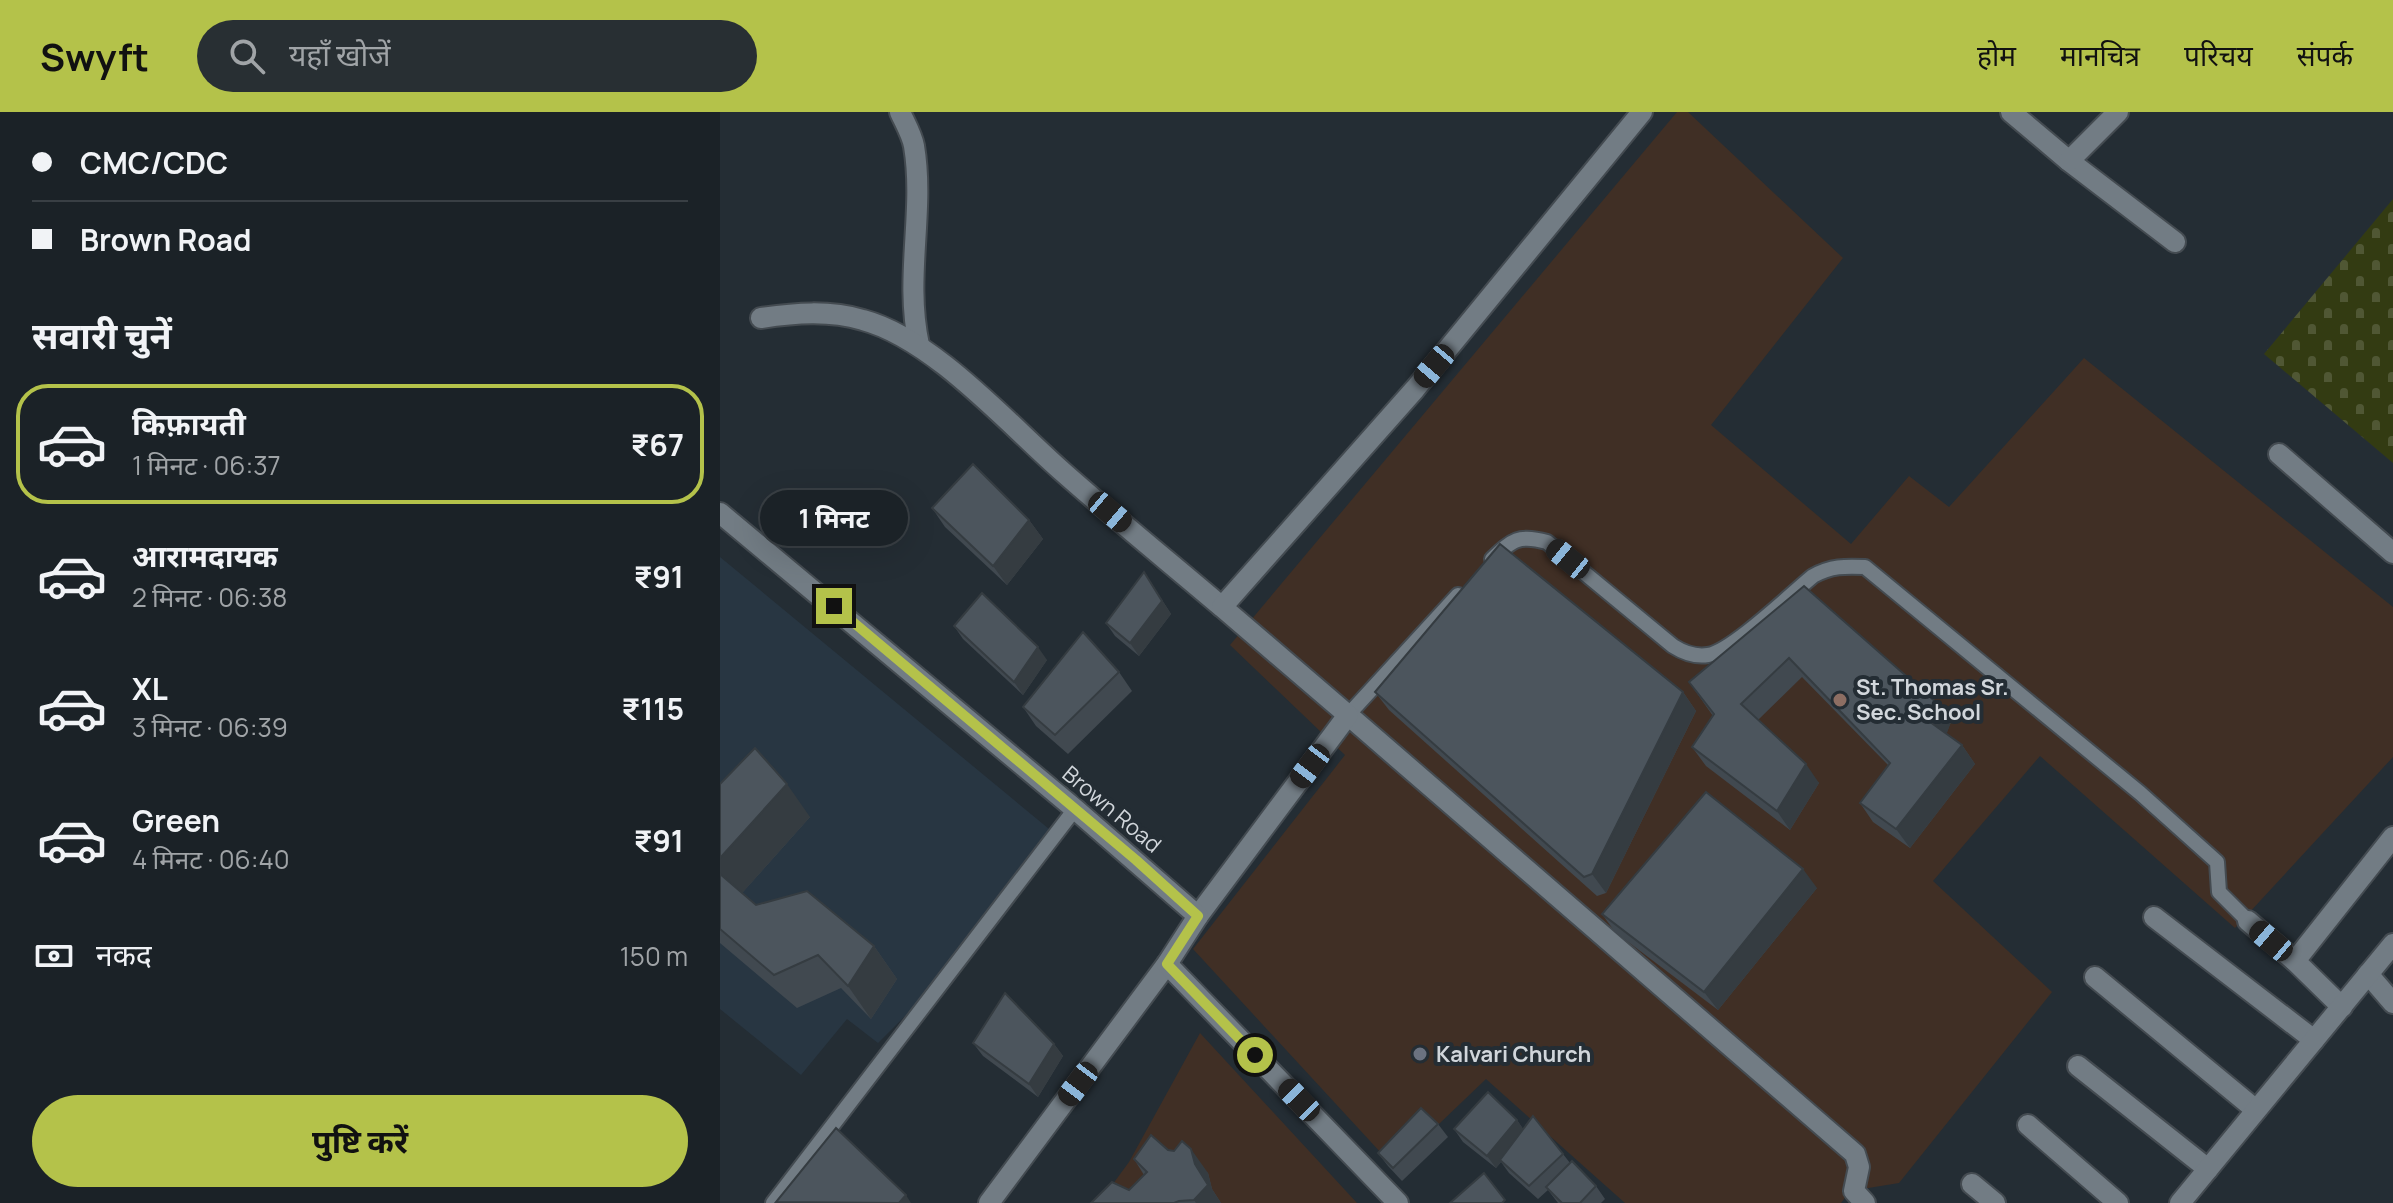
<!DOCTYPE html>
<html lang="hi">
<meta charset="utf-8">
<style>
:root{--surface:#1b2227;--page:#282f33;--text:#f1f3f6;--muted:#a0a4a7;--line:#393f44;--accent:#b4c24a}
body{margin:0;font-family:Manrope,"Noto Sans Devanagari",sans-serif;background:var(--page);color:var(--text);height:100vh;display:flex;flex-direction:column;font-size:30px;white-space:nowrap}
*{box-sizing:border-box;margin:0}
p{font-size:26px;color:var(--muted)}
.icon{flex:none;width:44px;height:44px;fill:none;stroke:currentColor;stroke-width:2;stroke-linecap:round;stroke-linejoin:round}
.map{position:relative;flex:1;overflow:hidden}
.side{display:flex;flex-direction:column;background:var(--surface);width:720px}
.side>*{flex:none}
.top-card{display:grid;align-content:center;height:176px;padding:0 32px;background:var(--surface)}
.end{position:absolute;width:36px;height:36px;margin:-18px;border:10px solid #b4c24a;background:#111;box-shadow:0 0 0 4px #111}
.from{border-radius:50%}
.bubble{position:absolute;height:56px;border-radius:28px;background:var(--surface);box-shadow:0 8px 32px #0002,0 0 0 2px var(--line);font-size:26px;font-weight:700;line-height:56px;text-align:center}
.car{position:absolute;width:24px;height:48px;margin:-24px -12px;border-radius:10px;box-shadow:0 0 6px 2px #0007;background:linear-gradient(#222 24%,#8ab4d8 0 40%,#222 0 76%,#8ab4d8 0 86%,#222 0)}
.top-card b{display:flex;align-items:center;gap:28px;height:76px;font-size:30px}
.top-card b+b{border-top:2px solid var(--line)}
.top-card i{width:20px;height:20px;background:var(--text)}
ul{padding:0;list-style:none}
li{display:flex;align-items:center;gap:24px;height:120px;margin:0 16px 12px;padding:0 16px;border:4px solid transparent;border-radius:32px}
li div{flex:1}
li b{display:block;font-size:30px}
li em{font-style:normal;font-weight:700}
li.selected{border-color:var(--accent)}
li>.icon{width:72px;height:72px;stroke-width:1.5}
h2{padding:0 32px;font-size:36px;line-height:96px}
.pay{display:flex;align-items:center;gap:20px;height:88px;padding:0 32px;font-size:30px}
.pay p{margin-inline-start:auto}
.primary-button{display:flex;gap:16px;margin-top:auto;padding:16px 32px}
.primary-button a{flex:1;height:92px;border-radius:48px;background:var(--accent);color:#111;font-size:32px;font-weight:700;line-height:92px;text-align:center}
header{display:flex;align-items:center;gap:48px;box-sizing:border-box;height:112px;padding:0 40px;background:var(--accent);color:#111}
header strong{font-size:38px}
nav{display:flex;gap:44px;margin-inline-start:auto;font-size:28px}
.search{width:560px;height:72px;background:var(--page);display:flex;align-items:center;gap:20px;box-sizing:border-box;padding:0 28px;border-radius:44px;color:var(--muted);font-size:30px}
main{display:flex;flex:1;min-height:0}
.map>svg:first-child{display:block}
</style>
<header>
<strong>Swyft</strong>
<div class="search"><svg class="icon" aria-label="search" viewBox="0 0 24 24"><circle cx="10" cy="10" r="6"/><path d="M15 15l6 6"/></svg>यहाँ खोजें</div>
<nav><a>होम</a><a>मानचित्र</a><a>परिचय</a><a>संपर्क</a></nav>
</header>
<main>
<section class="side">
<div class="top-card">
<b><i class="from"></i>CMC/CDC</b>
<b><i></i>Brown Road</b>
</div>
<h2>सवारी चुनें</h2>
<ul>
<li class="selected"><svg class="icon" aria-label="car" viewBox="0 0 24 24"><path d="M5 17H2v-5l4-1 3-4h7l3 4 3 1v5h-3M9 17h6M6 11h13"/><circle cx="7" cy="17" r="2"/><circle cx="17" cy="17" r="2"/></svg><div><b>किफ़ायती</b><p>1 मिनट · 06:37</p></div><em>₹67</em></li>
<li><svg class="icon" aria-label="car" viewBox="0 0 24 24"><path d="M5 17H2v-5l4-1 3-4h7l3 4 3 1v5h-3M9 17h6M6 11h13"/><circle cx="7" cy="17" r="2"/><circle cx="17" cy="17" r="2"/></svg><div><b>आरामदायक</b><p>2 मिनट · 06:38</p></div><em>₹91</em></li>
<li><svg class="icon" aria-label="car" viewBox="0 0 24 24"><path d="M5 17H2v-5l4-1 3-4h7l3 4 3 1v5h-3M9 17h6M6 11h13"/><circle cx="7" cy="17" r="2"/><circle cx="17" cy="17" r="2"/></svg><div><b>XL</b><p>3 मिनट · 06:39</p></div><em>₹115</em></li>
<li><svg class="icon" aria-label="car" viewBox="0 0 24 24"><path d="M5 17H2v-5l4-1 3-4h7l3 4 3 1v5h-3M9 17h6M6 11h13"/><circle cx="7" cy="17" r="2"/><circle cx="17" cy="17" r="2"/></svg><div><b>Green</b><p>4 मिनट · 06:40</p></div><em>₹91</em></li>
</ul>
<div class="pay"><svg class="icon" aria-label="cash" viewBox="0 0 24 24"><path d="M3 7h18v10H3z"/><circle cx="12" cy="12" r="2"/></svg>नकद<p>150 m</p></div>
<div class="primary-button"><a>पुष्टि करें</a></div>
</section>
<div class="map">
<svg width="1673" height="1091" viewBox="0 0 1673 1091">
<defs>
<pattern id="cemetery-stones" width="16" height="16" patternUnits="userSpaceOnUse" patternTransform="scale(2)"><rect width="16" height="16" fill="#333b12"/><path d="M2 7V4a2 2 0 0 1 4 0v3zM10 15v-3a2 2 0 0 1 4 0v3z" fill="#505734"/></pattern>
</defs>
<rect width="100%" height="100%" fill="#242d34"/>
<polygon fill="#283642" points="0,445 340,726 236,853 158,931 127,907 81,963 0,897"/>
<g fill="#402f25">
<polygon points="957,0 968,0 1123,146 991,313 1131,432 1189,364 1229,395 1364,246 1673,495 1673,645 1515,816 1320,644 1213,769 1332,880 1179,1071 1130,1079 1121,1091 905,1091 766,967 674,1055 473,837 625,643 510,533"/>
<polygon points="480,921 637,1091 379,1091 409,1050"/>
</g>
<polygon fill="url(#cemetery-stones)" points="1673,87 1673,351 1544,242"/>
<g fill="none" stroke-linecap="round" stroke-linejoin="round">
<g stroke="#444b51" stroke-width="18">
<g id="service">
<path d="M772,447C792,428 799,422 827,430L953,534C964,541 975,545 988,543C1012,539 1071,482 1093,464C1111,454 1125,454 1145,455L1420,681L1497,750L1499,780L1528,809"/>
<polyline points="628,603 738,483"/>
<polyline points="53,1091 355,697"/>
</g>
</g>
<g stroke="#444b51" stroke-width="24">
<g id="minor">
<path d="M180,0C185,11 192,23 194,34C205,100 184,165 199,233"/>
<polyline points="1291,0 1349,49 1455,130"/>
<polyline points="1349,49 1398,0"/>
<path d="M41,206C75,201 109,198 143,208C214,227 289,313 344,361C396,407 449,450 502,495"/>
<polyline points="1559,342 1673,441"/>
<polyline points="628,603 1135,1042 1139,1055 1134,1079 1145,1091"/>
<polyline points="478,804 628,603 502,495 695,277 922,0"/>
<polyline points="1434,805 1594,928"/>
<polyline points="1528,809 1575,849"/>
<polyline points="1648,862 1673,891"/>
<polyline points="1375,865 1536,998"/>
<polyline points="1622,895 1575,849 1673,725"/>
<polyline points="1358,954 1488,1057"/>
<polyline points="1308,1013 1398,1091"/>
<polyline points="1252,1072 1275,1091"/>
<polyline points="1460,1091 1673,832"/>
</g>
</g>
<g stroke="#444b51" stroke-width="24">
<g id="tertiary">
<polyline points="0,401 355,697 478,804 447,852 269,1091"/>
<polyline points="447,852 678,1091"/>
</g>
</g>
<use href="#service" stroke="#727c84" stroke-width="14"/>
<use href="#minor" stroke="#727c84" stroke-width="20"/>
<use href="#tertiary" stroke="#727c84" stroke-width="20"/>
</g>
<g fill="#414950">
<polygon points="212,396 309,408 323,427 287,473 225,415"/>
<polygon points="424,460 451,502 419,544 395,524 386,511"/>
<polygon points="1084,474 1218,592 1231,610 1226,622 1242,633 1255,652 1190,736 1153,710 1140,691 1168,653 1082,565 1038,608 1099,671 1070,718 986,654 972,635 993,604 969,570"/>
<polygon points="234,514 327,548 303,583 243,527"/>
<polygon points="399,560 412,579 348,642 316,614 303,595"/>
<polygon points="655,580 963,580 976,599 886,781 877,784 669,598"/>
<polygon points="0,672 90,705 22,781 36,793 154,834 177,867 151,907 121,876 77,896 0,831"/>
<polygon points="1097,776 998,898 895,820 882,802"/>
<polygon points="253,931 334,932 343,944 318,985 263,944"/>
<polygon points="797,1008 803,1017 843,1042 850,1051 876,1074 885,1087 881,1091 838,1091 828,1078 818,1087 789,1061 781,1050 776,1056 743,1030 734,1017"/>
<polygon points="718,1012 728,1025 682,1069 668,1054 658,1041"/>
<polygon points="448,1038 488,1061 492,1077 501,1091 371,1091 409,1078 424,1063 414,1047"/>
</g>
<g fill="#353c41">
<polygon points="309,408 323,427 287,473 273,454"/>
<polygon points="424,460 451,502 419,544 410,531"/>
<polygon points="318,535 327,548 303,583 294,570"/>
<polygon points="963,580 976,599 886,781 872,762"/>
<polygon points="1218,592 1231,610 1224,629 1210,610"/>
<polygon points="1242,633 1255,652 1190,736 1176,717"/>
<polygon points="1086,652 1099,671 1070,718 1057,699"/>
<polygon points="67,672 90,705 15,789 0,767 0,746"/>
<polygon points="1083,757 1097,776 998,898 984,880"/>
<polygon points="154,834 177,867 151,907 128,874"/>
<polygon points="334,932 343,944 318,985 309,972"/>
<polygon points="797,1008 806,1021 776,1056 767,1044"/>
<polygon points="471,1037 488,1061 492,1077 501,1091 476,1091 474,1088 475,1052"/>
<polygon points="186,1083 191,1091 179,1091"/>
</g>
<g fill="#4c555d" stroke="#353c41" stroke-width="2">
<polygon points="253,352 309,408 273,454 212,396"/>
<polygon points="780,432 963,580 872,762 864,765 655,580"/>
<polygon points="424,460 442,489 410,531 386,511"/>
<polygon points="1084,474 1218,592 1210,610 1242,633 1176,717 1140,691 1170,651 1069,546 1021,592 1086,652 1057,699 972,635 994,602 969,570"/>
<polygon points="262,481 318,535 294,570 234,514"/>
<polygon points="363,520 399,560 335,623 303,595"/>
<polygon points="35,636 67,672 0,746 0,672"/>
<polygon points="986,680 1083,757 984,880 882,802"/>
<polygon points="0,762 36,793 87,779 154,834 128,874 98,843 54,863 0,817"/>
<polygon points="285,881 334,932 309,972 253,931"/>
<polygon points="768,980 797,1008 767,1044 734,1017"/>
<polygon points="701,996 718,1012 673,1056 658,1041"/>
<polygon points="813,1004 843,1042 809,1074 780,1048"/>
<polygon points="116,1016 186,1083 179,1091 56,1090"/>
<polygon points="431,1023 448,1038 454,1039 462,1029 471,1037 475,1052 488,1073 474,1088 459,1089 454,1091 371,1091 392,1070 409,1078 427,1060 414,1047"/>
<polygon points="852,1049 876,1074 860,1091 842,1091 826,1075"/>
<polygon points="764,1061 785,1088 782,1091 730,1091"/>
</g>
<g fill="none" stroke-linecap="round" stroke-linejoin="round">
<polyline stroke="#b4c24a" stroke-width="10" points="114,494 416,748 478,804 447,852 535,943"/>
</g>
<circle fill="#8d6e63" stroke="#242d34" stroke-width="3" cx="1120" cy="588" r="8"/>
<circle fill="#6b7280" stroke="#242d34" stroke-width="3" cx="700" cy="942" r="8"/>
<g text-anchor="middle" stroke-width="8" stroke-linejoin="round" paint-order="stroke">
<g font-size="22" font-weight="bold" fill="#d1d6db" stroke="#242d34" text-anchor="start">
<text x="1136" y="583">St. Thomas Sr.<tspan x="1136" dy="25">Sec. School</tspan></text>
<text x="716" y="950">Kalvari Church</text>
</g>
<g font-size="22" fill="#d1d6db" stroke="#242d34">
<text transform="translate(392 697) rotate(40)" y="8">Brown Road</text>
</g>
</g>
</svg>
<i class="end from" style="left:535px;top:943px"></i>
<i class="end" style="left:114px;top:494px"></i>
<div class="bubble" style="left:40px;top:378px;width:148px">1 मिनट</div>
<i class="car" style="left:714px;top:254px;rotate:220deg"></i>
<i class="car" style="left:390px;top:400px;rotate:130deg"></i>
<i class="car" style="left:848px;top:447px;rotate:309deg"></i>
<i class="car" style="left:590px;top:654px;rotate:217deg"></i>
<i class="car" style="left:1551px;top:829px;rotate:310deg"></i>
<i class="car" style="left:358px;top:972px;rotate:217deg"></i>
<i class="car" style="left:579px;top:988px;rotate:316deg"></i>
</div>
</main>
